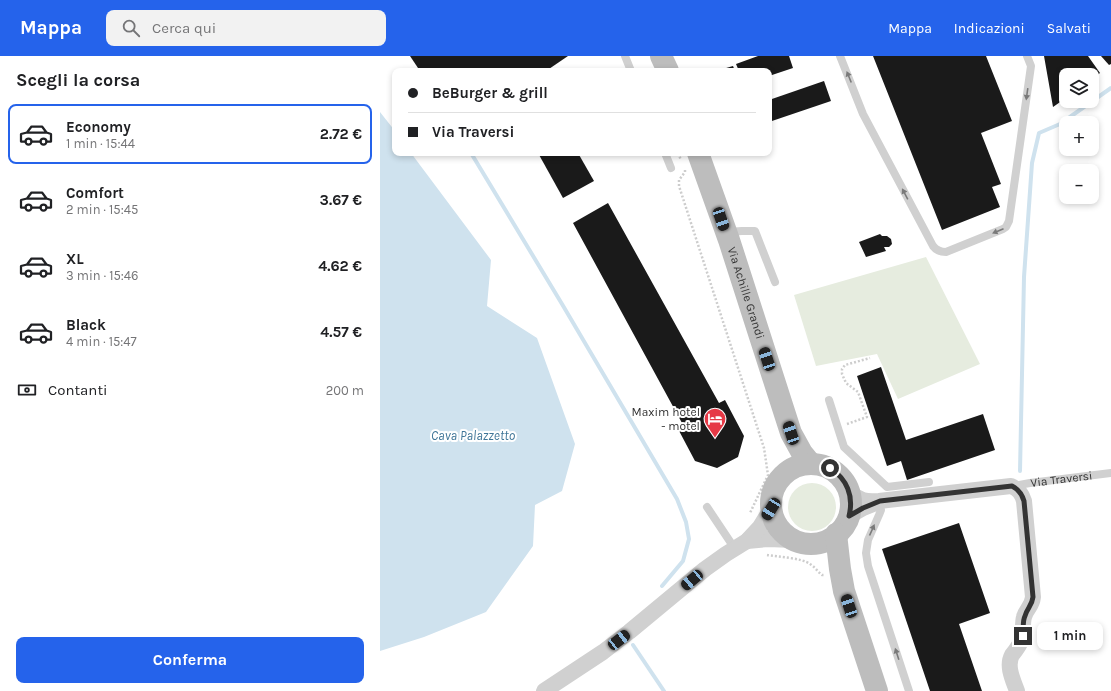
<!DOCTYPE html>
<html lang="it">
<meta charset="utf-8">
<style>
:root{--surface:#fff;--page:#f2f2f2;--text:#202124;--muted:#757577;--line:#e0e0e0;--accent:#2563eb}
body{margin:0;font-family:Karla,sans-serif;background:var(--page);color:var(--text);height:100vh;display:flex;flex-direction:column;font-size:15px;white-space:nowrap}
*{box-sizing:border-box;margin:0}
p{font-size:13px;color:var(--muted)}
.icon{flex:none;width:22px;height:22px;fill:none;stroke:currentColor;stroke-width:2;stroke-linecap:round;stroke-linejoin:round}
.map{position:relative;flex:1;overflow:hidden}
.sheet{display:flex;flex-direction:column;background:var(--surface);width:380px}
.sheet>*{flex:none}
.banner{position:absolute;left:12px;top:12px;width:380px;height:88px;border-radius:8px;box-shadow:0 2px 6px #0003;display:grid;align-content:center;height:88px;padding:0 16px;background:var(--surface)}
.buttons{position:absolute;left:679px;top:12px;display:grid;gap:8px}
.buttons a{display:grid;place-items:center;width:40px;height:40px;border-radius:8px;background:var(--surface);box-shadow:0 2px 6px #0003;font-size:20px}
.end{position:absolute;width:18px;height:18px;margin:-9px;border:5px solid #333;background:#fff;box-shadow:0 0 0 2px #fff}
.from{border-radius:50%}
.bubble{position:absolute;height:28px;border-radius:8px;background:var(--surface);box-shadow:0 2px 6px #0003;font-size:13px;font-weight:700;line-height:28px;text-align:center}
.car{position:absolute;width:12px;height:24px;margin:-12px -6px;border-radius:5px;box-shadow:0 0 3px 1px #0007;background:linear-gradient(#222 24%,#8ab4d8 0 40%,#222 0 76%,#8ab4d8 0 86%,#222 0)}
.banner b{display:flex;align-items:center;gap:14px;height:38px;font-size:15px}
.banner b+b{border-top:1px solid var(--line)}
.banner i{width:10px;height:10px;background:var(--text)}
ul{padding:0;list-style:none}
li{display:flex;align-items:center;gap:12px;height:60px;margin:0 8px 6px;padding:0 8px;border:2px solid transparent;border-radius:8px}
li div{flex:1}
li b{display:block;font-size:15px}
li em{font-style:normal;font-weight:700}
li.on{border-color:var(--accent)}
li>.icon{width:36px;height:36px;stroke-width:1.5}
h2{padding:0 16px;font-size:18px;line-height:48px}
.pay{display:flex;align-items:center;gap:10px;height:44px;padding:0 16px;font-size:15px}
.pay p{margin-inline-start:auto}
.primary-button{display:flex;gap:8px;margin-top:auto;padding:8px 16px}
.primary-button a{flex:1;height:46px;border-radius:8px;background:var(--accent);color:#fff;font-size:16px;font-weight:700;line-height:46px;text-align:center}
header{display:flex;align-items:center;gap:24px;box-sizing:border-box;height:56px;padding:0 20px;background:var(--accent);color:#fff}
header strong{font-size:19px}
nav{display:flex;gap:22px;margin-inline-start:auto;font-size:14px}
.search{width:280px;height:36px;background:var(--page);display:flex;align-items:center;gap:10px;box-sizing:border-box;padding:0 14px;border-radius:8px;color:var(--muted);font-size:15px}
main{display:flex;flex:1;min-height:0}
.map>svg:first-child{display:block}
</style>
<header>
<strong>Mappa</strong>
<div class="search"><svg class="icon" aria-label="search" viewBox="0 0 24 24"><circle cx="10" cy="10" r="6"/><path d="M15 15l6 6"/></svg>Cerca qui</div>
<nav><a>Mappa</a><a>Indicazioni</a><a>Salvati</a></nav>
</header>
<main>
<section class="sheet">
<h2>Scegli la corsa</h2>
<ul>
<li class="on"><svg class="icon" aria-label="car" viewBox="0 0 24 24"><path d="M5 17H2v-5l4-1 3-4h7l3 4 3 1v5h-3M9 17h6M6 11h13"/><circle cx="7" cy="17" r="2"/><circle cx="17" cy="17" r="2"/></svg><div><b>Economy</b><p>1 min · 15:44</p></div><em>2.72 €</em></li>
<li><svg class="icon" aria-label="car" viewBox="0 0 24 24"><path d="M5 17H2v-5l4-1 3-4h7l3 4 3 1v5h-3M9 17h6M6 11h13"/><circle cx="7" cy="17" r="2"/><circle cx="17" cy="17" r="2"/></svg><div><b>Comfort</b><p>2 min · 15:45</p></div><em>3.67 €</em></li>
<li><svg class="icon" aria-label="car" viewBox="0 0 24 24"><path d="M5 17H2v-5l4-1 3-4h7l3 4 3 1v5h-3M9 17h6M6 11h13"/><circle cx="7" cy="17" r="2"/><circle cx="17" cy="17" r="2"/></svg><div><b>XL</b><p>3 min · 15:46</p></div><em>4.62 €</em></li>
<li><svg class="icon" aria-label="car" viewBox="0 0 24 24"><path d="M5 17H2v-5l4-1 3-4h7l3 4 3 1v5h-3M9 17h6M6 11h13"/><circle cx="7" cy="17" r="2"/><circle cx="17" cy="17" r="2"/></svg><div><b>Black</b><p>4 min · 15:47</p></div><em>4.57 €</em></li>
</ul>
<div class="pay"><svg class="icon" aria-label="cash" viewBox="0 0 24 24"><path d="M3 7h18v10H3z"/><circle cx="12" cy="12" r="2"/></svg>Contanti<p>200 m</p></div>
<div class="primary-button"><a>Conferma</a></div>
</section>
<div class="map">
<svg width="731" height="635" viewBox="0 0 731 635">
<rect width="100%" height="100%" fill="#fff"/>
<g fill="#e6ecdf">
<polygon points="546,201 600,308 518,343 497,298 436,310 414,239"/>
<circle cx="432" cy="451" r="24"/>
</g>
<polygon fill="#cfe2ee" points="0,56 15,75 15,97 31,97 111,204 107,250 157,282 195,388 182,435 155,449 153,490 106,556 44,581 0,595"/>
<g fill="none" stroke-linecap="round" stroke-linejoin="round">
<g stroke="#cfe2ee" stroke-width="4">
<polyline points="91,97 182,248 297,443 306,466 309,483 303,505 282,530"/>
<polyline points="640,415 644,221 652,107 659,77 680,68 731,32"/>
<polyline points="253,589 284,635"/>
</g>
</g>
<g fill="#1a1a1a">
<polygon points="30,0 188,0 166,15 40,15"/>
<polygon points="378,0 409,0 413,12 389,20 389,15 359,15 356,8"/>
<polygon points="493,0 606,0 632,65 601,77 621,128 612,131 620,151 562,174"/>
<polygon points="664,0 708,0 720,17 712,23 712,19 686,19 686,42 673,51"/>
<polygon points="721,0 731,0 731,8 729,9"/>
<polygon points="353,10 355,15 336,15"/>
<polygon points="444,25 451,45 389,66 389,44"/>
<polygon points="158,97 198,97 214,125 183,142"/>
<polygon points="228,147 339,347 345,344 364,380 358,401 337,412 315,405 297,371 302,367 193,167"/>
<polygon points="500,178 502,180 507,180 511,183 512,188 509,191 504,191 506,195 486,201 479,186"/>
<polygon points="501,311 526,384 603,358 615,394 527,424 521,405 507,410 477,320"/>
<polygon points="579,467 610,557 579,568 602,635 550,635 502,493"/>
</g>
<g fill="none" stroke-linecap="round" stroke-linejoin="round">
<g stroke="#cdcdcd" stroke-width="2.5" stroke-dasharray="2 2" stroke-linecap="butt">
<polyline points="298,97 301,104"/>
<polyline points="305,114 305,116 299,124 299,130 384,392 388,419 370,457"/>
<polyline points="467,368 487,361 478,336 466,327 462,318 462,313 465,309 490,302"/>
<path d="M387,499C399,501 422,502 430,508C435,511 438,516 442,519H444"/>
</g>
<g stroke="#d0d0d0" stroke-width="8">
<polyline points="245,0 251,15"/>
<path d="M460,0L483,58L553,190C556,194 560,196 566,196L623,173L626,171L629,165L651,10L647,0"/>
<polyline points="285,97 291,112"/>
<polyline points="347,176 362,175 375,175 395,226"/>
<polyline points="449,344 464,391 507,431 549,426"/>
<path id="s1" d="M633,430L650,427L731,417"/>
<polyline points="499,445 501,454 499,459 488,484 486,497 488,510 529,635"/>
<polyline points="327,451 355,493"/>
</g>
<g stroke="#d0d0d0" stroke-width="16">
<path d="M469,436C481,445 485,446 499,445L631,430C639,433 642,438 644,445L653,541C652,551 646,553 644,561C642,568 644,576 642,583C640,589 636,594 632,599C626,610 633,624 637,635"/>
<polyline points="469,460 483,452 498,446"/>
<polyline points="367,485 388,483 414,484"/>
<polyline points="164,635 223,596 249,576 325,513 346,498 367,485 380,471 391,453"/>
</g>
<g stroke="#bdbdbd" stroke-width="22">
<polyline points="281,0 288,15"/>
<path id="s2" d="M318,97L349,184L411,377L422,397L431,408"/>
<circle cx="431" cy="448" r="40"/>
<polyline points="456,478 460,513 464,535 497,635"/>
</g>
</g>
<defs><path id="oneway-solid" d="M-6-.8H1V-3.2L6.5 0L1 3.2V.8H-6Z"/></defs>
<g fill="#7a7a7a">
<use href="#oneway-solid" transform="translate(469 21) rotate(-112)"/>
<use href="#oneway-solid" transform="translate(647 38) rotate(98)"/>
<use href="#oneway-solid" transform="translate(525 138) rotate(-118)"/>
<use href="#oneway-solid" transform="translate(618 175) rotate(157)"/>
<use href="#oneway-solid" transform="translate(492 474) rotate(-66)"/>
<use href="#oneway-solid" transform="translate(517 598) rotate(-108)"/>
</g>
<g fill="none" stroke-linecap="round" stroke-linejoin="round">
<path stroke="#333" stroke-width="5" d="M450,412C467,423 474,440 469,460L483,452L500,445L632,430C638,433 642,438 644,445L653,541C652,550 647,552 645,560C642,566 644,573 643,580"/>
</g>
<defs>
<g id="hotel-pin" transform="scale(1.15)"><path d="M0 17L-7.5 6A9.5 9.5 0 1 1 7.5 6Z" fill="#e63946" stroke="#fff"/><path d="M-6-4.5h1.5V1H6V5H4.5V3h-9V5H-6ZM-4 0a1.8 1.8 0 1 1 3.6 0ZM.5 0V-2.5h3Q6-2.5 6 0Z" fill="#fff"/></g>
</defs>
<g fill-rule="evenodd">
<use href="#hotel-pin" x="335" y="363"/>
</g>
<g text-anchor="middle" stroke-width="4" stroke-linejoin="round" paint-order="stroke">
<g font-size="12" fill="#333" stroke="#fff">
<text dy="4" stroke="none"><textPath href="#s2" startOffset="148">Via Achille Grandi</textPath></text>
<text dy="4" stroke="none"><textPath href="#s1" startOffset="49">Via Traversi</textPath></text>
</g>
<g font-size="12" fill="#333" stroke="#fff" text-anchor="end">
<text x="320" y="360">Maxim hotel<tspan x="320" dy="14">- motel</tspan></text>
</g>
<g font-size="13" font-style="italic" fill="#3f7597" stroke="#fff">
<text x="93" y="384">Cava Palazzetto</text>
</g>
</g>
</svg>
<div class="buttons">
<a><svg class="icon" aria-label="layers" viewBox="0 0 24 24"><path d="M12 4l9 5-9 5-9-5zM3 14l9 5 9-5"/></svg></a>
<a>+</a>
<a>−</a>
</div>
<i class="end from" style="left:450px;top:412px"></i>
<i class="end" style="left:643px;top:580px"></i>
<div class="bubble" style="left:657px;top:566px;width:66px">1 min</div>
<i class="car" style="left:341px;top:163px;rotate:161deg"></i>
<i class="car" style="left:387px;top:303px;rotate:342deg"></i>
<i class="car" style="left:411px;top:377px;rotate:342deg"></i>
<i class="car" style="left:391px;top:453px;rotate:212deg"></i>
<i class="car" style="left:312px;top:524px;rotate:230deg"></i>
<i class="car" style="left:469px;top:550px;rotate:342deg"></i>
<i class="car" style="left:239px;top:584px;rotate:52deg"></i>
<div class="banner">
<b><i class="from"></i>BeBurger &amp; grill</b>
<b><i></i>Via Traversi</b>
</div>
</div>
</main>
